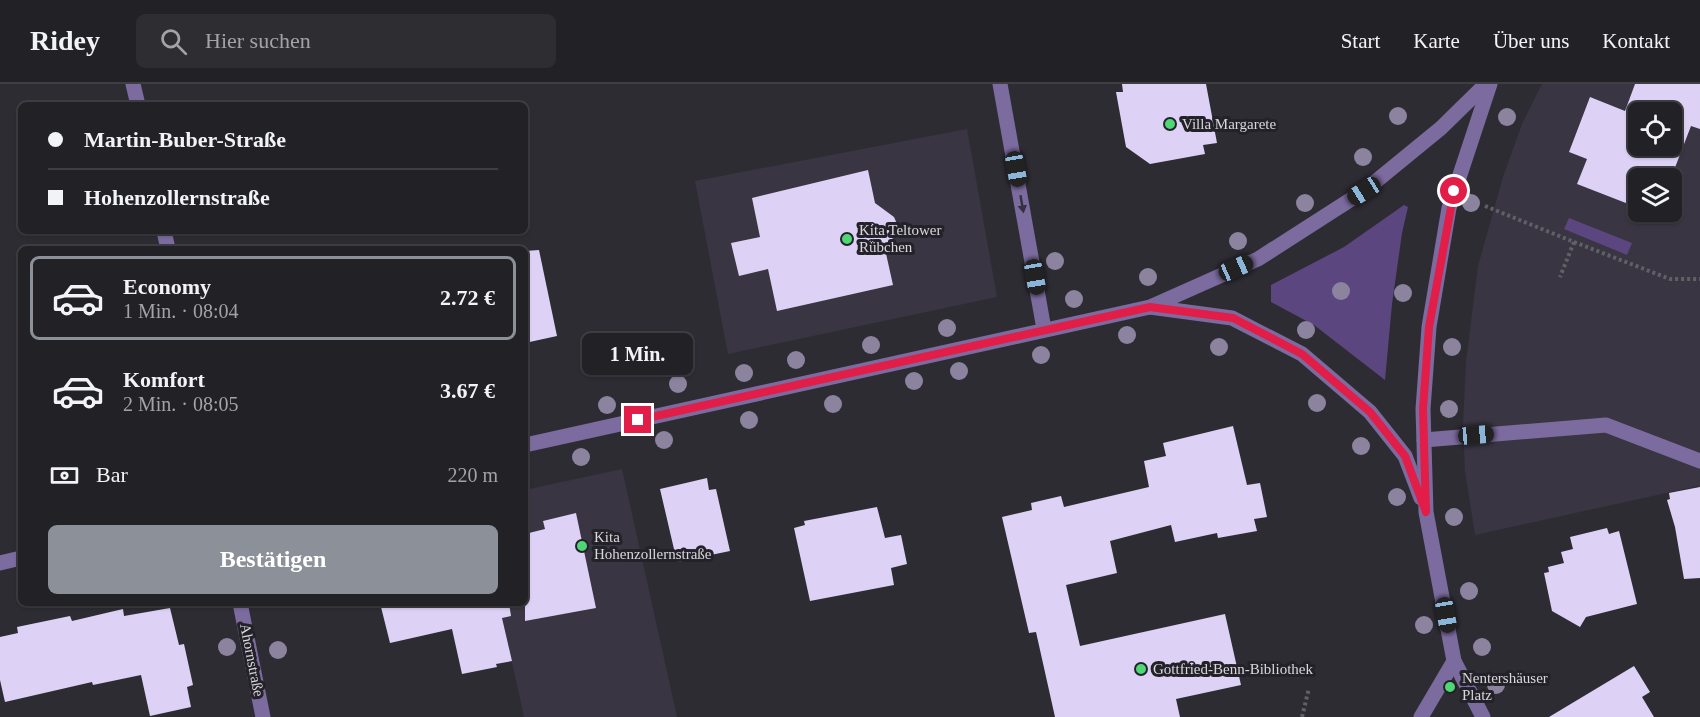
<!DOCTYPE html>
<html lang="de">
<meta charset="utf-8">
<style>
:root{--surface:#222126;--page:#2e2e32;--text:#f1f3f6;--muted:#a2a3a7;--line:#3f3e43;--accent:#8c9099}
body{margin:0;font-family:Georgia,serif;background:var(--page);color:var(--text);height:100vh;display:flex;flex-direction:column;font-size:22px;white-space:nowrap}
*{box-sizing:border-box;margin:0}
p{font-size:20px;color:var(--muted)}
.icon{flex:none;width:33px;height:33px;fill:none;stroke:currentColor;stroke-width:2;stroke-linecap:round;stroke-linejoin:round}
.map{position:relative;flex:1;overflow:hidden}
.details{position:absolute;left:18px;top:162px;width:510px;height:360px;display:flex;flex-direction:column;background:var(--surface);border-radius:9px;box-shadow:0 2px 4px #0004,0 0 0 2px var(--line)}
.details>*{flex:none}
.guide{position:absolute;left:18px;top:18px;width:510px;height:132px;border-radius:9px;box-shadow:0 2px 4px #0004,0 0 0 2px var(--line);display:grid;align-content:center;height:132px;padding:0 30px;background:var(--surface)}
.buttons{position:absolute;left:1628px;top:18px;display:grid;gap:12px}
.buttons a{display:grid;place-items:center;width:54px;height:54px;border-radius:9px;background:var(--surface);box-shadow:0 2px 4px #0004,0 0 0 2px var(--line);font-size:30px}
.end{position:absolute;width:27px;height:27px;margin:-14px;border:8px solid #e11d48;background:#fff;box-shadow:0 0 0 3px #fff}
.from{border-radius:50%}
.bubble{position:absolute;height:42px;border-radius:9px;background:var(--surface);box-shadow:0 2px 4px #0004,0 0 0 2px var(--line);font-size:20px;font-weight:700;line-height:42px;text-align:center}
.car{position:absolute;width:18px;height:36px;margin:-18px -9px;border-radius:8px;box-shadow:0 0 4px 2px #0007;background:linear-gradient(#222 24%,#8ab4d8 0 40%,#222 0 76%,#8ab4d8 0 86%,#222 0)}
.guide b{display:flex;align-items:center;gap:21px;height:57px;font-size:22px}
.guide b+b{border-top:2px solid var(--line)}
.guide i{width:15px;height:15px;background:var(--text)}
ul{padding:10px 0 0;list-style:none}
li{display:flex;align-items:center;gap:18px;height:84px;margin:0 12px 9px;padding:0 18px;border:3px solid transparent;border-radius:9px}
li div{flex:1}
li b{display:block;font-size:22px}
li em{font-style:normal;font-weight:700}
li.selected{border-color:var(--accent)}
li>.icon{width:54px;height:54px;stroke-width:1.5}
.pay{display:flex;align-items:center;gap:15px;height:66px;padding:0 30px;font-size:22px}
.pay p{margin-inline-start:auto}
.action{display:flex;gap:12px;margin-top:auto;padding:12px 30px}
.action a{flex:1;height:69px;border-radius:9px;background:var(--accent);color:#fff;font-size:24px;font-weight:700;line-height:69px;text-align:center}
header{display:flex;align-items:center;gap:36px;box-sizing:border-box;height:84px;padding:0 30px;background:var(--surface);border-bottom:2px solid var(--line)}
header strong{font-size:28px}
nav{display:flex;gap:33px;margin-inline-start:auto;font-size:21px}
.search{width:420px;height:54px;background:var(--page);display:flex;align-items:center;gap:15px;box-sizing:border-box;padding:0 21px;border-radius:9px;color:var(--muted);font-size:22px}
.map>svg:first-child{display:block}
</style>
<header>
<strong>Ridey</strong>
<div class="search"><svg class="icon" aria-label="search" viewBox="0 0 24 24"><circle cx="10" cy="10" r="6"/><path d="M15 15l6 6"/></svg>Hier suchen</div>
<nav><a>Start</a><a>Karte</a><a>Über uns</a><a>Kontakt</a></nav>
</header>
<div class="map">
<svg width="1700" height="633" viewBox="0 0 1700 633">
<rect width="100%" height="100%" fill="#2e2c33"/>
<g fill="#393542" fill-rule="evenodd">
<path d="M1542,0H1700V406L1698,402L1475,451L1465,387L1463,341L1466,278L1478,182L1503,93L1522,40ZM1638,28H1671V62H1638ZM1638,94H1671V128H1638Z"/>
<polygon points="967,45 997,213 728,270 695,97"/>
<polygon points="622,385 677,633 524,633 499,519 525,519 525,406"/>
</g>
<g fill="#5b4680">
<polygon points="1404,121 1408,123 1402,149 1392,220 1385,296 1314,241 1271,218 1271,201 1344,163"/>
<polygon points="1569,134 1632,159 1627,171 1564,145"/>
</g>
<g fill="#ddd2f6" fill-rule="evenodd">
<polygon points="1122,0 1206,0 1217,59 1203,61 1205,70 1150,80 1126,63 1116,8 1123,8"/>
<path d="M1635,0H1700V45L1691,42L1671,94H1638V104L1631,121L1577,100L1587,75L1569,68L1590,13L1625,27ZM1638,28H1671V62H1638Z"/>
<polygon points="868,86 875,119 894,133 897,140 898,147 885,165 893,201 777,227 768,185 739,192 731,159 760,153 752,114"/>
<polygon points="539,166 557,252 525,259 525,167"/>
<polygon points="1233,342 1247,401 1260,399 1267,433 1254,435 1257,447 1218,454 1217,449 1175,458 1171,441 1110,457 1117,489 1066,501 1080,562 1225,530 1241,601 1176,615 1180,633 1055,633 1036,548 1029,549 1002,433 1032,426 1031,419 1061,412 1064,423 1149,403 1144,377 1166,372 1163,359"/>
<polygon points="707,394 709,406 716,405 730,467 677,478 660,405"/>
<polygon points="1700,403 1700,494 1684,495 1675,443 1667,416 1670,415 1669,409"/>
<polygon points="877,423 885,454 901,451 907,480 891,484 894,501 810,517 794,444 805,441 804,437"/>
<polygon points="576,429 596,524 525,537 525,450 545,445 543,437"/>
<polygon points="1607,444 1609,450 1619,447 1637,520 1586,533 1580,543 1552,527 1544,489 1549,488 1548,483 1564,479 1561,468 1573,465 1570,453"/>
<polygon points="380,519 509,519 511,532 502,534 512,577 496,580 497,583 462,590 452,545 390,559"/>
<polygon points="170,524 179,561 184,560 193,601 187,603 191,623 150,632 141,591 93,601 92,598 5,618 0,596 0,553 18,549 17,543 70,532 72,537 123,525 124,532"/>
<polygon points="1634,582 1650,608 1642,613 1654,633 1549,633"/>
</g>
<g fill="none" stroke-linecap="round" stroke-linejoin="round">
<g stroke="#626067" stroke-width="4" stroke-dasharray="3 3" stroke-linecap="butt">
<polyline points="1485,122 1574,158 1560,193"/>
<polyline points="1574,158 1670,195 1700,195"/>
<polyline points="1302,633 1309,604"/>
</g>
<g stroke="#7c6b9f" stroke-width="15">
<polyline points="133,0 138,21"/>
<polyline points="1000,0 1044,245"/>
<polyline points="164,147 168,165"/>
<polyline points="1150,223 1232,234 1302,270 1370,328 1405,372 1421,414"/>
<polyline points="1424,356 1606,341 1700,377"/>
<polyline points="525,361 1150,223 1258,175 1364,107 1441,44 1486,0"/>
<polyline points="0,479 21,474"/>
<polyline points="240,519 263,633"/>
<polyline points="1421,633 1454,577"/>
<polyline points="1483,633 1454,577 1426,428 1423,325 1429,243 1449,124 1490,0"/>
</g>
</g>
<g fill="#8c839f">
<circle cx="1398" cy="32" r="9"/>
<circle cx="1507" cy="33" r="9"/>
<circle cx="1363" cy="73" r="9"/>
<circle cx="1305" cy="119" r="9"/>
<circle cx="1471" cy="119" r="9"/>
<circle cx="1238" cy="157" r="9"/>
<circle cx="1055" cy="177" r="9"/>
<circle cx="1148" cy="193" r="9"/>
<circle cx="1341" cy="207" r="9"/>
<circle cx="1403" cy="209" r="9"/>
<circle cx="1074" cy="215" r="9"/>
<circle cx="947" cy="244" r="9"/>
<circle cx="1306" cy="246" r="9"/>
<circle cx="1127" cy="251" r="9"/>
<circle cx="871" cy="261" r="9"/>
<circle cx="1219" cy="263" r="9"/>
<circle cx="1452" cy="263" r="9"/>
<circle cx="1041" cy="271" r="9"/>
<circle cx="796" cy="276" r="9"/>
<circle cx="959" cy="287" r="9"/>
<circle cx="744" cy="289" r="9"/>
<circle cx="914" cy="297" r="9"/>
<circle cx="678" cy="300" r="9"/>
<circle cx="1317" cy="319" r="9"/>
<circle cx="833" cy="320" r="9"/>
<circle cx="607" cy="321" r="9"/>
<circle cx="1449" cy="325" r="9"/>
<circle cx="749" cy="336" r="9"/>
<circle cx="664" cy="356" r="9"/>
<circle cx="1361" cy="362" r="9"/>
<circle cx="581" cy="373" r="9"/>
<circle cx="1397" cy="413" r="9"/>
<circle cx="1454" cy="433" r="9"/>
<circle cx="1469" cy="507" r="9"/>
<circle cx="1424" cy="541" r="9"/>
<circle cx="227" cy="563" r="9"/>
<circle cx="1482" cy="563" r="9"/>
<circle cx="278" cy="566" r="9"/>
<circle cx="1496" cy="601" r="9"/>
</g>
<defs><path id="oneway-solid" d="M-6-.8H1V-3.2L6.5 0L1 3.2V.8H-6Z" transform="scale(1.5)"/></defs>
<use fill="#363141" href="#oneway-solid" transform="translate(1022 120) rotate(80)"/>
<g fill="none" stroke-linecap="round" stroke-linejoin="round">
<polyline stroke="#e11d48" stroke-width="8" points="638,336 1150,223 1233,234 1302,270 1370,328 1405,372 1426,428 1423,325 1429,243 1454,107"/>
</g>
<g fill="#4fd675" stroke="#242229" stroke-width="2">
<circle cx="1170" cy="40" r="6"/>
<circle cx="847" cy="155" r="6"/>
<circle cx="582" cy="462" r="6"/>
<circle cx="1141" cy="585" r="6"/>
<circle cx="1450" cy="603" r="6"/>
</g>
<g text-anchor="middle" stroke-width="6" stroke-linejoin="round" paint-order="stroke">
<g font-size="15" fill="#d9d7dc" stroke="#242229" text-anchor="start">
<text x="1182" y="45">Villa Margarete</text>
<text x="859" y="151">Kita Teltower<tspan x="859" dy="17">Rübchen</tspan></text>
<text x="594" y="458">Kita<tspan x="594" dy="17">Hohenzollernstraße</tspan></text>
<text x="1153" y="590">Gottfried-Benn-Bibliothek</text>
<text x="1462" y="599">Nentershäuser<tspan x="1462" dy="17">Platz</tspan></text>
</g>
<g font-size="15" fill="#d9d7dc" stroke="#242229">
<text transform="translate(252 576) rotate(79)" y="5">Ahornstraße</text>
</g>
</g>
</svg>
<div class="buttons">
<a><svg class="icon" aria-label="locate" viewBox="0 0 24 24"><circle cx="12" cy="12" r="6"/><path d="M12 2v4M12 18v4M2 12h4M18 12h4"/></svg></a>
<a><svg class="icon" aria-label="layers" viewBox="0 0 24 24"><path d="M12 4l9 5-9 5-9-5zM3 14l9 5 9-5"/></svg></a>
</div>
<i class="end from" style="left:1454px;top:107px"></i>
<i class="end" style="left:638px;top:336px"></i>
<div class="bubble" style="left:582px;top:249px;width:111px">1 Min.</div>
<i class="car" style="left:1016px;top:85px;rotate:170deg"></i>
<i class="car" style="left:1364px;top:107px;rotate:238deg"></i>
<i class="car" style="left:1236px;top:184px;rotate:66deg"></i>
<i class="car" style="left:1035px;top:193px;rotate:170deg"></i>
<i class="car" style="left:1476px;top:351px;rotate:85deg"></i>
<i class="car" style="left:1446px;top:531px;rotate:170deg"></i>
<div class="guide">
<b><i class="from"></i>Martin-Buber-Straße</b>
<b><i></i>Hohenzollernstraße</b>
</div>
<section class="details">
<ul>
<li class="selected"><svg class="icon" aria-label="car" viewBox="0 0 24 24"><path d="M5 17H2v-5l4-1 3-4h7l3 4 3 1v5h-3M9 17h6M6 11h13"/><circle cx="7" cy="17" r="2"/><circle cx="17" cy="17" r="2"/></svg><div><b>Economy</b><p>1 Min. · 08:04</p></div><em>2.72 €</em></li>
<li><svg class="icon" aria-label="car" viewBox="0 0 24 24"><path d="M5 17H2v-5l4-1 3-4h7l3 4 3 1v5h-3M9 17h6M6 11h13"/><circle cx="7" cy="17" r="2"/><circle cx="17" cy="17" r="2"/></svg><div><b>Komfort</b><p>2 Min. · 08:05</p></div><em>3.67 €</em></li>
</ul>
<div class="pay"><svg class="icon" aria-label="cash" viewBox="0 0 24 24"><path d="M3 7h18v10H3z"/><circle cx="12" cy="12" r="2"/></svg>Bar<p>220 m</p></div>
<div class="action"><a>Bestätigen</a></div>
</section>
</div>
